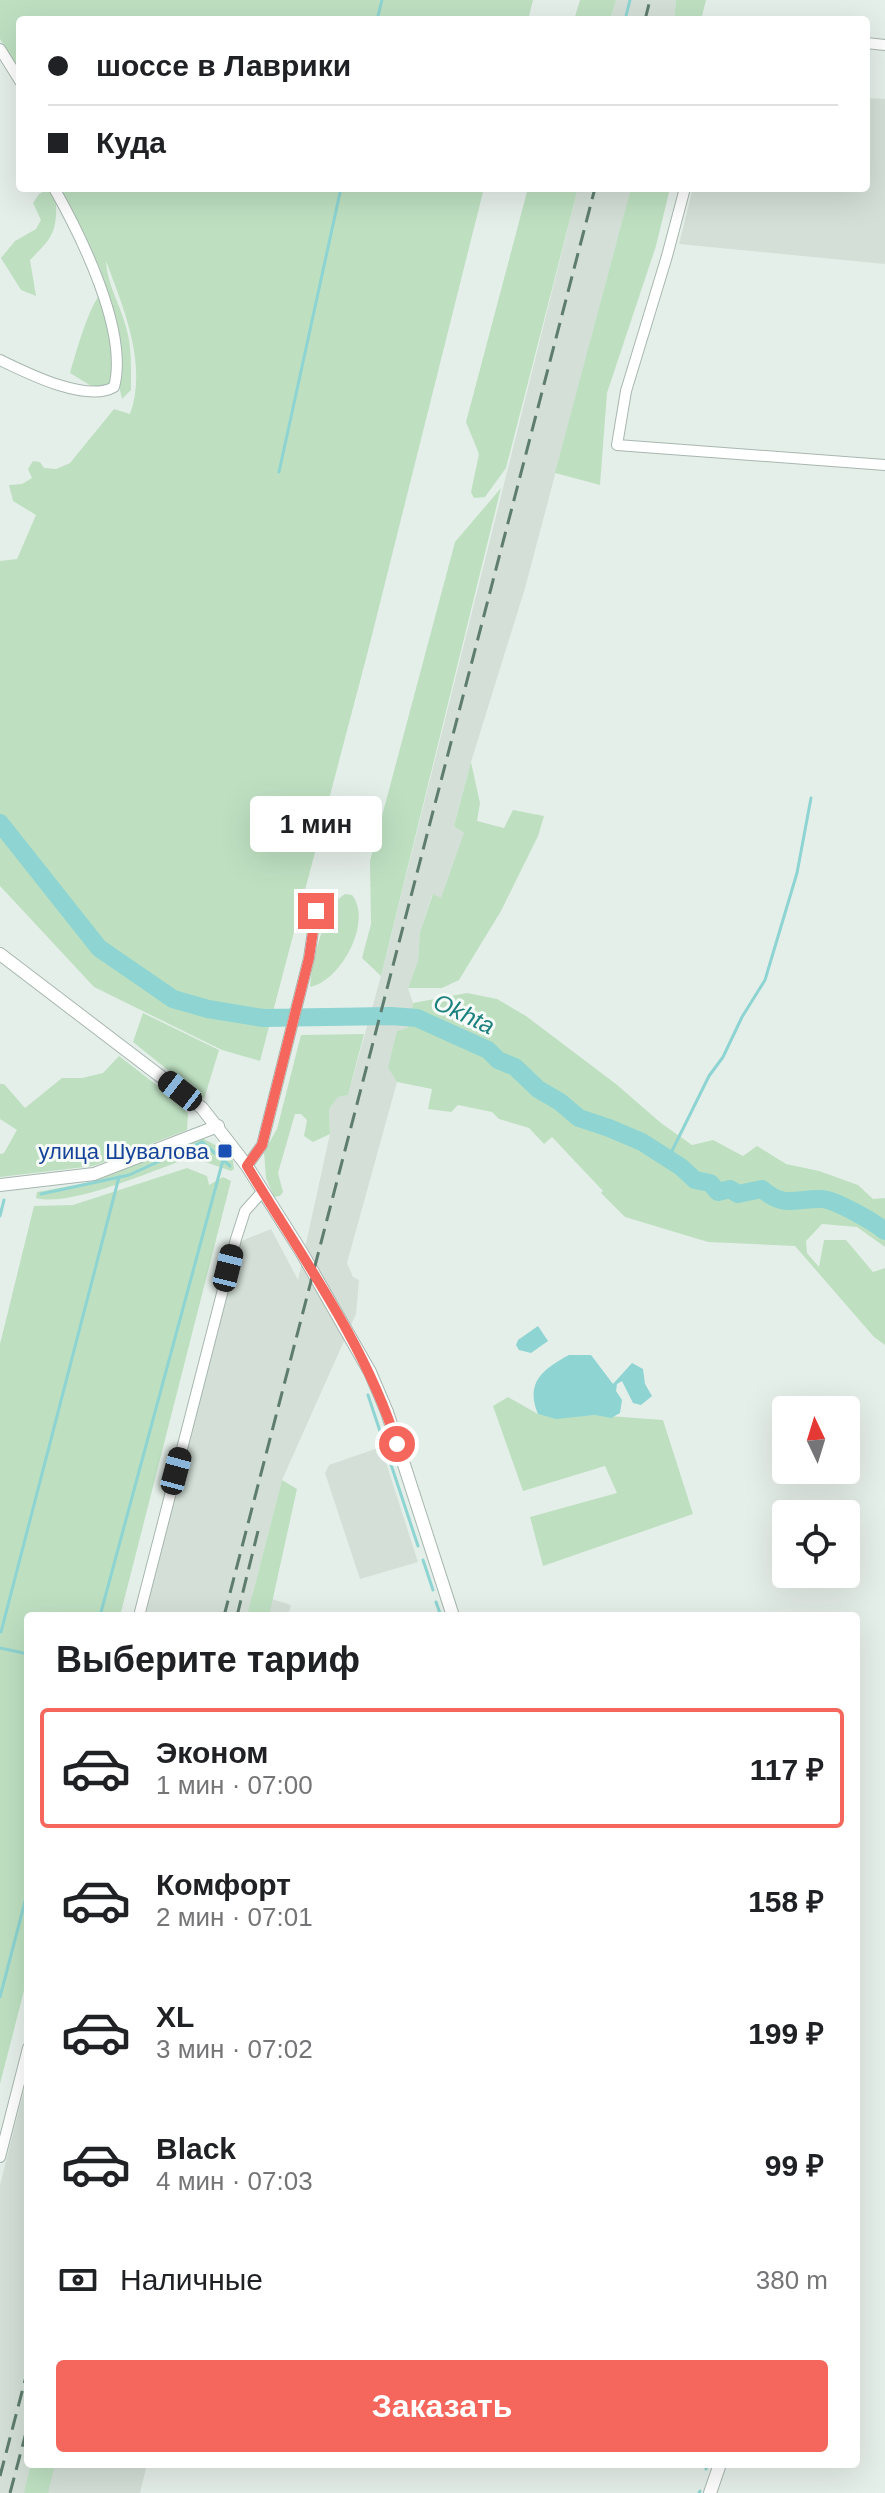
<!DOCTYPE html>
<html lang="ru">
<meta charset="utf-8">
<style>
:root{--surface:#fff;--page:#f2f2f2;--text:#202124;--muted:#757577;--line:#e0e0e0;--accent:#f5675d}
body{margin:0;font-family:Helvetica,sans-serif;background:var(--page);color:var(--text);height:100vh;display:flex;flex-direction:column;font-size:30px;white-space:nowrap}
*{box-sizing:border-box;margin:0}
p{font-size:26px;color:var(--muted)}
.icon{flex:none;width:44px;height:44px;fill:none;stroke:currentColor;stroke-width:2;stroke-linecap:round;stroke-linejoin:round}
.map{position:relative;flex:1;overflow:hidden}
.drawer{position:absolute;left:24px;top:1612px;width:836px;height:856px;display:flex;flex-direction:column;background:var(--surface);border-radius:8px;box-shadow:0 8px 32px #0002}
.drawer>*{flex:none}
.banner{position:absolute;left:16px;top:16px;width:854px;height:176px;border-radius:8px;box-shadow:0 8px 32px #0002;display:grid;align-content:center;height:176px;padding:0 32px;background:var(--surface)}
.needle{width:52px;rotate:356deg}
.buttons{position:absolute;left:772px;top:1396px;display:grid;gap:16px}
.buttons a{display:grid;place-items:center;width:88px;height:88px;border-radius:8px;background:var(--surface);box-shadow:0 8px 32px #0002;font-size:40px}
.end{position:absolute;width:36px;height:36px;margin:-18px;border:10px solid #f5675d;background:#fff;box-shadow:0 0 0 4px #fff}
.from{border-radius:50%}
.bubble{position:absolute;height:56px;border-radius:8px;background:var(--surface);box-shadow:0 8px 32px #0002;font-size:26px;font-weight:600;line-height:56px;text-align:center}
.car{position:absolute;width:24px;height:48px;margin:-24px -12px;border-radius:10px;box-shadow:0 0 6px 2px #0007;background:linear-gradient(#222 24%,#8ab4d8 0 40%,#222 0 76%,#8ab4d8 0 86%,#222 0)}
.banner b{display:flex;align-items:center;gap:28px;height:76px;font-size:30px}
.banner b+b{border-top:2px solid var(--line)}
.banner i{width:20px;height:20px;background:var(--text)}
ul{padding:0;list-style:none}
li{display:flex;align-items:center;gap:24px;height:120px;margin:0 16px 12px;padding:0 16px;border:4px solid transparent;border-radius:8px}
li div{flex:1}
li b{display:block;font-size:30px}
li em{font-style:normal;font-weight:600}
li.active{border-color:var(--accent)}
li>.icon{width:72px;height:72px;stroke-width:1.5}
h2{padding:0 32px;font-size:36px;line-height:96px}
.pay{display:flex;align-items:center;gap:20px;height:88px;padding:0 32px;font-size:30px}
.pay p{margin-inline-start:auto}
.primary-button{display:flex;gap:16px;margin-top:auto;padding:16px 32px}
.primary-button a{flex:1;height:92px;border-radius:8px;background:var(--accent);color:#fff;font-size:32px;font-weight:600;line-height:92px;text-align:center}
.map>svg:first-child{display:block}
</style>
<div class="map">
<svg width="885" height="2493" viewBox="0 0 885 2493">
<rect width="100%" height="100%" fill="#e5efe9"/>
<g fill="#d3dfd7">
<polygon points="616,0 676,0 674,20 610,20"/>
<polygon points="866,98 885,99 885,264 679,244 693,188 866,188"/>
<polygon points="578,188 631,188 525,588 471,762 454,826 465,833 441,899 432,895 420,932 418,961 408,988 413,1003 408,1029 388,1068 397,1082 347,1263 353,1277 359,1280 356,1314 282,1480 253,1593 291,1605 288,1616 144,1616 239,1242 271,1229 298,1280 330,1134 329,1109 338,1097 348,1095 381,976"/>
<polygon points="381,1447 418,1562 360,1579 325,1473 329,1465"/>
<polygon points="28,2074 28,2464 147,2464 140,2493 0,2493 0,2185"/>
</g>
<g fill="#bee0c1">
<polygon points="0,0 533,0 528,20 20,20 20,71 0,39"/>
<polygon points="580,0 616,0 610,20 574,20"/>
<polygon points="676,0 706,0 701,20 674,20"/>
<path d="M50,188H484L368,651L260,1061L222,1050L94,987L0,886V561L17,559L36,515L13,501L9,485L22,484L32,478L28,469L33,461L40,462L44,468L56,469L70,463L114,409L130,414C148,364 123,307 106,261C107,284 120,304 126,327C132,347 131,368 131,390L122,399L117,377L101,392L70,373C76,353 90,299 106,288L99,266L88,254L62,197L56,205C57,234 50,240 30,260L36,296L21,290L1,258L15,241L36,229L41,220L33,203L39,194Z"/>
<polygon points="528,188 578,188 506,468 485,497 474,498 471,492 479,454 466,422"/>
<polygon points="631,188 670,188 656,246 607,393 600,485 555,473"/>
<polygon points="501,488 381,976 362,958 371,924 370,861 455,542"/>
<polygon points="471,762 480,803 477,821 504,828 513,810 544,816 538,836 501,911 459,980 442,988 408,988 418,961 420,932 433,894 441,898 464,833 454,826"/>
<path d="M345,894L352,895C373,921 341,981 310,987C311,965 325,904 345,894Z"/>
<polygon points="467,993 497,999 526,1016 616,1084 661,1123 692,1145 713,1140 743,1156 757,1146 786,1164 819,1171 858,1185 873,1199 885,1198 885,1247 857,1227 822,1224 806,1241 807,1253 819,1267 824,1240 846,1240 873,1272 885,1268 885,1345 874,1337 795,1246 708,1242 625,1217 601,1193 603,1191 552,1137 544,1144 529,1128 499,1119 492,1112 458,1105 451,1112 428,1109 432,1089 397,1082 388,1068 397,1031 408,1028 413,1003"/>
<polygon points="143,1013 219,1050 204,1099 133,1042"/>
<polygon points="364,1034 348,1095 338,1097 329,1109 330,1134 313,1142 304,1136 307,1120 301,1114 295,1114 278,1173 283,1192 280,1196 274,1197 266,1178 264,1152 277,1129 301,1035"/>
<polygon points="119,1056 181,1104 188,1114 187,1130 93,1166 0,1177 0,1154 4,1153 17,1130 0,1119 0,1084 4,1084 25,1108 62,1078 82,1078 103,1073"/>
<path d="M202,1138L232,1154L234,1169L231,1171L191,1157C157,1169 69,1208 36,1198L37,1192L92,1182Z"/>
<polygon points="187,1168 207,1176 209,1185 223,1177 231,1181 120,1616 28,1616 28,1975 0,2084 0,1344 34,1206 73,1205"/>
<polygon points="508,1397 538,1414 556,1418 595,1415 663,1420 693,1514 543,1566 530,1517 617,1493 605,1466 523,1491 493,1406"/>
<polygon points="282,1480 297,1489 269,1616 247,1616"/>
<polygon points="31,2464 55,2464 48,2493 24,2493"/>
</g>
<g fill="#8dd4d2">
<polygon points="538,1326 548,1341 531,1353 519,1350 516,1345 518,1340"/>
<path d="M569,1355H591L613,1384L632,1363L643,1369L645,1384L652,1396L641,1405L633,1403L622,1381L617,1384L616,1391L622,1400L620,1413L611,1418L595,1415L556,1419L538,1414C525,1382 543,1369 569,1355Z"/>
</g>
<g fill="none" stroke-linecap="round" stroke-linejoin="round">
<g stroke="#8dd4d2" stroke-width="3">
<polyline points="377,20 382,0"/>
<polyline points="625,20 630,0"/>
<polyline points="279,472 341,188"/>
<polyline points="668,1159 709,1076 723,1057 742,1017 765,980 797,873 811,798"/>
<polyline points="41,1194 129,1175 202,1142 230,1166"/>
<polyline points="0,1216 4,1200"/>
<polyline points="368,1395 418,1546"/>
<polyline points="423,1560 433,1590"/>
<polyline points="436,1602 441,1616"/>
<polyline points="100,1616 223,1160"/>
<polyline points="1,1632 119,1177"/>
<polyline points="0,1648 28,1654"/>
<polyline points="0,1997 28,1890"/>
<polyline points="706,2469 707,2464"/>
<polyline points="699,2493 700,2491"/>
</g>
<path stroke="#8dd4d2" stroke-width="18" d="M0,823L99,948L173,999L208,1009L263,1018L391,1016L417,1018L488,1050L498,1060L515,1067L538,1089L560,1102L579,1118L609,1128L642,1142L681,1167L695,1180L710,1183L718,1192L730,1189L738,1194L762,1189C785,1209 796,1198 822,1199C836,1200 874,1222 885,1231"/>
<g stroke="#a7b7af" stroke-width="12">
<g id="minor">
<polyline points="866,43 885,45"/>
<polyline points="0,49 20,81"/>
<polyline points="685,188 667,256 626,391 617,445 885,465"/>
<path d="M0,360C27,373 86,403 114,387C129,332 81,236 54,188"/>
<polyline points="247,1166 262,1145 309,958 316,911"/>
<polyline points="139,1616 236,1239 245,1211 262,1192"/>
<polyline points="0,2157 28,2048"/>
</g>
</g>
<g stroke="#a7b7af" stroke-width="14">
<g id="tertiary">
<polyline points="0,954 202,1108 247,1166 302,1253 370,1372 387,1412 453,1616"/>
<polyline points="0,1185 94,1174 218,1126"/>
<polyline points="710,2493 720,2464"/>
</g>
</g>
<use href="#minor" stroke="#fff" stroke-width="10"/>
<use href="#tertiary" stroke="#fff" stroke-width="12"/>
<g stroke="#5e7c6f" stroke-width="3" stroke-dasharray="16 8" stroke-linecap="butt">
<polyline points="645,20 650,0"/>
<polyline points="224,1616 595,188"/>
<polyline points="237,1616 258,1531"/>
<polyline points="0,2476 28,2369"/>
<polyline points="10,2493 28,2425"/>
</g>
</g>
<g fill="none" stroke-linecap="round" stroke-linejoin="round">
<path stroke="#f5675d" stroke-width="10" d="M316,911L309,958L262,1145L247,1166C301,1256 365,1343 397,1444"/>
</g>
<rect fill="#1a4fb4" stroke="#f6fbf8" stroke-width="3" x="217" y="1143" width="16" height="16" rx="4"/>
<g text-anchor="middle" stroke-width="6" stroke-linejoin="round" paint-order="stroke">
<g font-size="22" fill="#164399" stroke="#f6fbf8" text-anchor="end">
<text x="209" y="1159">улица Шувалова</text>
</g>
<g font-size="24" font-style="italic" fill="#1b807e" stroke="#f6fbf8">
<text transform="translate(464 1014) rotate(25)" y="8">Okhta</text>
</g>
</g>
</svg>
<div class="buttons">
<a><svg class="needle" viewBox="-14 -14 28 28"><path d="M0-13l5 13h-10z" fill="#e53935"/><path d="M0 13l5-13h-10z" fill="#757577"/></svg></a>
<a><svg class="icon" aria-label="locate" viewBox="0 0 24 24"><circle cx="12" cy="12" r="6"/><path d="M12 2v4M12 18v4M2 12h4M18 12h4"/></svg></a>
</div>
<i class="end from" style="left:397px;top:1444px"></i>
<i class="end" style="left:316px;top:911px"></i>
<div class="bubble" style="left:250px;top:796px;width:132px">1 мин</div>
<i class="car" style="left:180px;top:1091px;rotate:308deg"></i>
<i class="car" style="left:228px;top:1268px;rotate:14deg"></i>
<i class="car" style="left:176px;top:1471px;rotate:15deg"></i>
<div class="banner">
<b><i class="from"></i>шоссе в Лаврики</b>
<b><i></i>Куда</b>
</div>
<section class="drawer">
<h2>Выберите тариф</h2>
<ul>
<li class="active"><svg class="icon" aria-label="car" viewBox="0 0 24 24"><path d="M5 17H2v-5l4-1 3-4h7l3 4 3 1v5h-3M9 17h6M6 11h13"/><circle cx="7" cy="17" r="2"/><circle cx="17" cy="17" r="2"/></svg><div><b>Эконом</b><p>1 мин · 07:00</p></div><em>117 ₽</em></li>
<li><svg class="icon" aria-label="car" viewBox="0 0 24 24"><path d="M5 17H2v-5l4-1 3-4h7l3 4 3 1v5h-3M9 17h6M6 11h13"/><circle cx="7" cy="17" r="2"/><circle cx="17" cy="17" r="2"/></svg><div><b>Комфорт</b><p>2 мин · 07:01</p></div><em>158 ₽</em></li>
<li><svg class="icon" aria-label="car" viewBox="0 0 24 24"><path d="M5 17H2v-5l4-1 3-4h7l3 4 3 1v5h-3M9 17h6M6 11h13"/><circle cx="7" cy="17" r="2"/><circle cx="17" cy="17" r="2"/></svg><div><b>XL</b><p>3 мин · 07:02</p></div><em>199 ₽</em></li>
<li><svg class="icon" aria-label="car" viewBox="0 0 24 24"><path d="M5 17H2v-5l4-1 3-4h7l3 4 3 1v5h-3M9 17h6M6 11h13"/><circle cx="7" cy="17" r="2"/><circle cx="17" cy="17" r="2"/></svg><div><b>Black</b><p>4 мин · 07:03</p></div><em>99 ₽</em></li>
</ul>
<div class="pay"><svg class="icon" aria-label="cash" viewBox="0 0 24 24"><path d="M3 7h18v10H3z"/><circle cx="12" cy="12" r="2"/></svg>Наличные<p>380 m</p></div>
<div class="primary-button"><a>Заказать</a></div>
</section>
</div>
